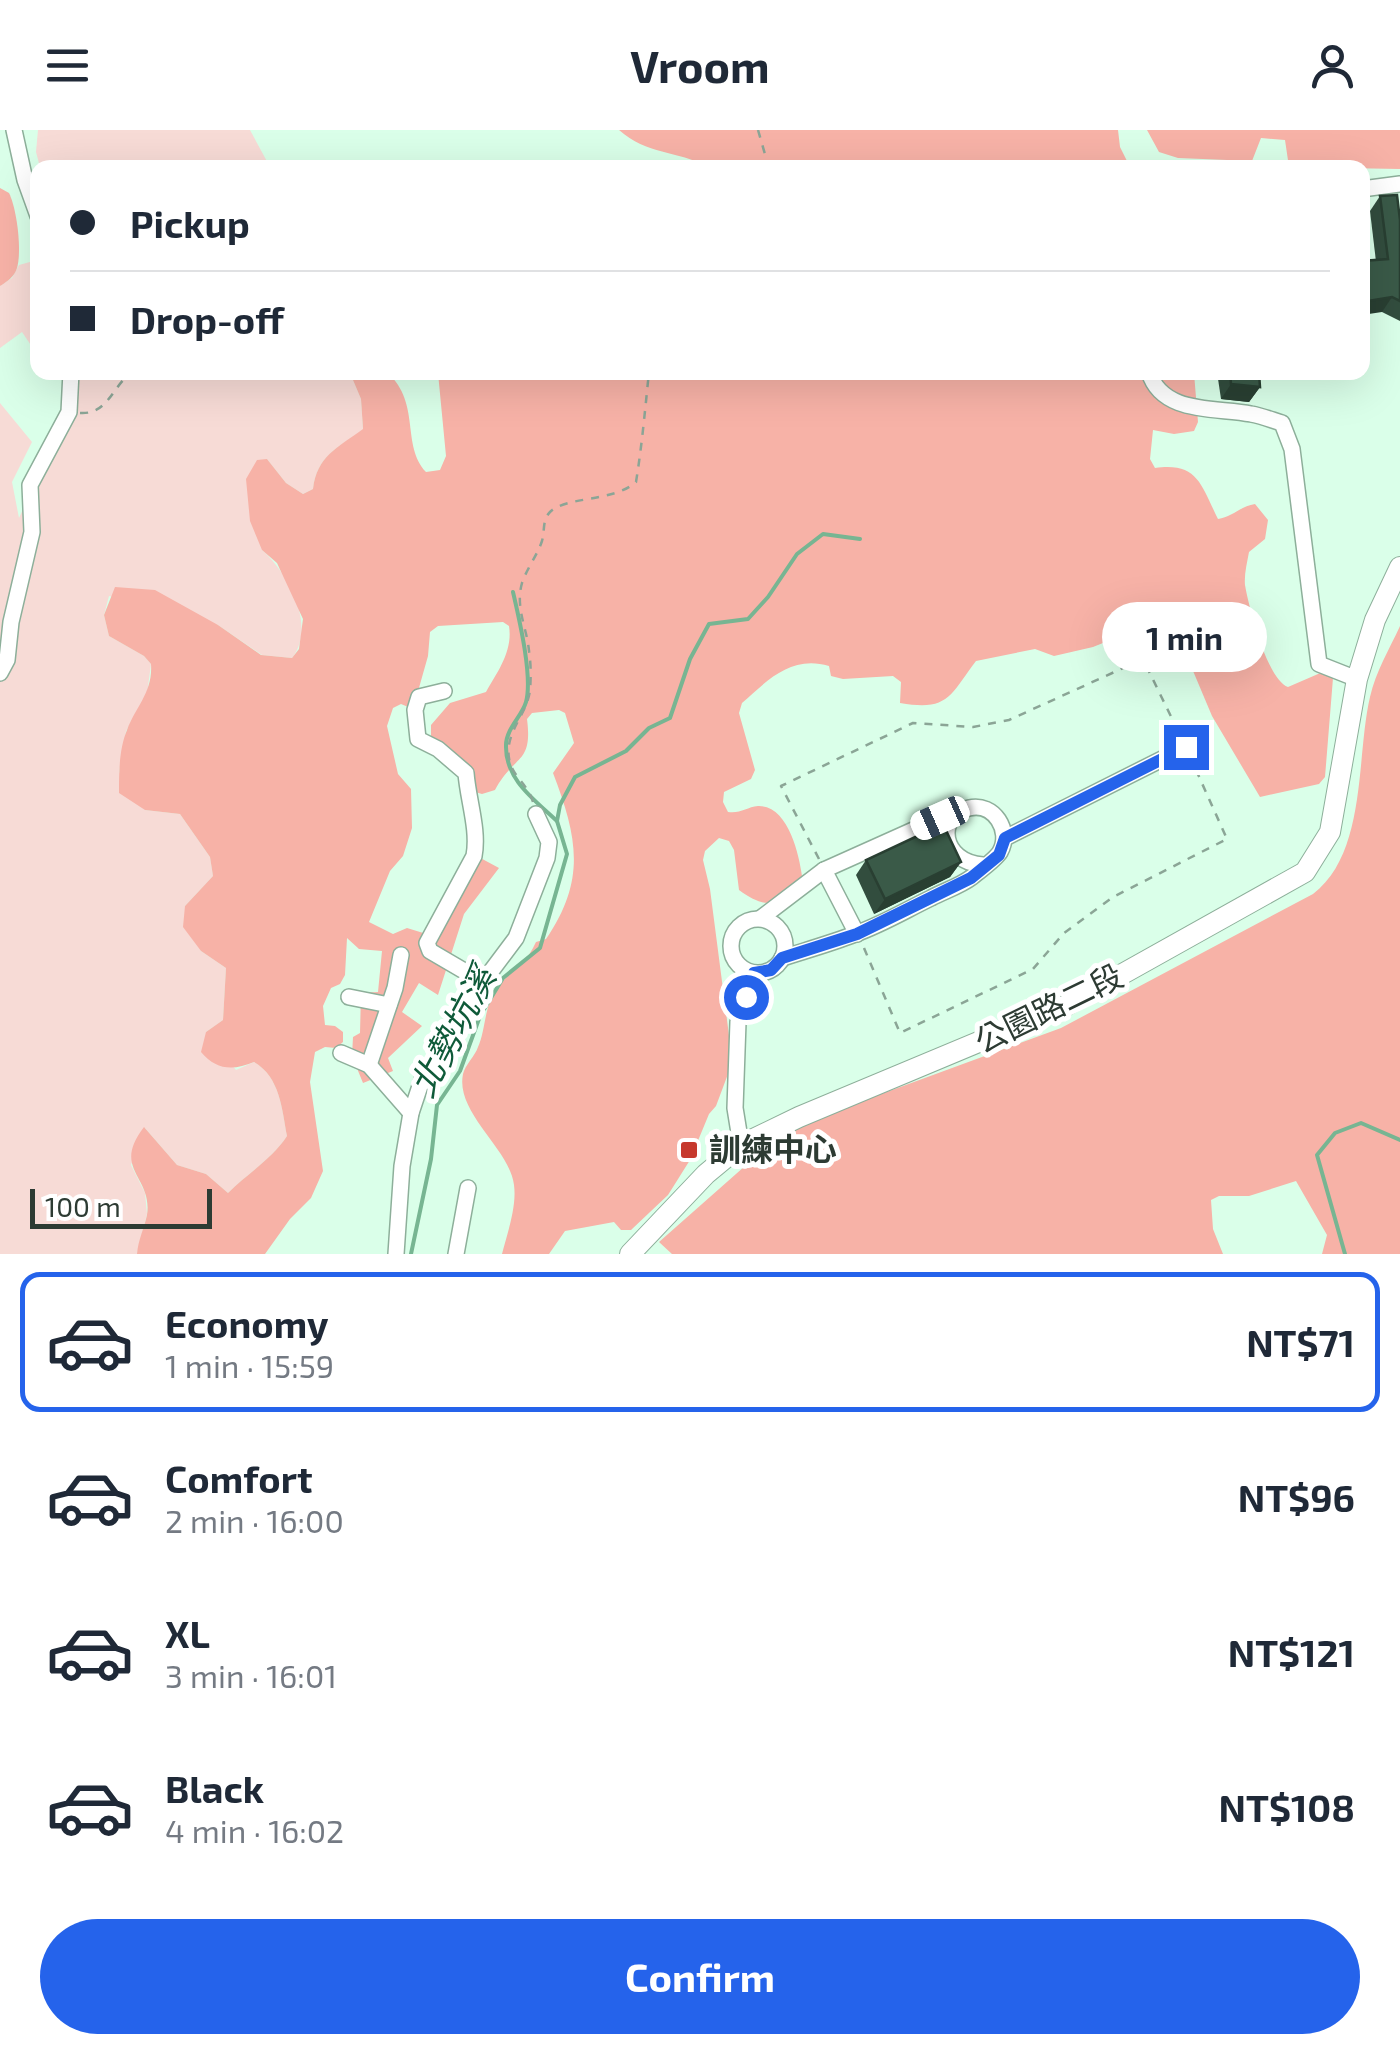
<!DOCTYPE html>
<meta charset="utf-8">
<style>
:root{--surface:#fff;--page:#f6f6f7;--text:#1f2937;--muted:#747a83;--line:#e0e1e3;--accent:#2563eb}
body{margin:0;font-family:"Exo 2","Noto Sans TC",sans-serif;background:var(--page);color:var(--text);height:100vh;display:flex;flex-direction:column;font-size:38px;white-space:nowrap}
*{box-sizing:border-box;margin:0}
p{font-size:32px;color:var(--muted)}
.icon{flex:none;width:55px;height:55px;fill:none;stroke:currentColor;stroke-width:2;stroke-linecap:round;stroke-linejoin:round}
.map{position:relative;height:1124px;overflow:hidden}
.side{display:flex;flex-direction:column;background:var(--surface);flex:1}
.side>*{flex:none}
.banner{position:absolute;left:30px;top:30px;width:1340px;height:220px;border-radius:20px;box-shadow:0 10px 40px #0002;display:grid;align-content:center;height:220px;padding:0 40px;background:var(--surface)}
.scale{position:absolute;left:30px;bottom:25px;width:182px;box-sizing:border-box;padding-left:10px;border:5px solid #2d3b33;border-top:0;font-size:28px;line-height:35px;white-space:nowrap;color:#2d3b33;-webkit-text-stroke:8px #fff;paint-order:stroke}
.end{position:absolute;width:45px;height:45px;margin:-22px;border:12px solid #2563eb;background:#fff;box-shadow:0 0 0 5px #fff}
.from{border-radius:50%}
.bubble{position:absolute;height:70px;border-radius:35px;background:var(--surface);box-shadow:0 10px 40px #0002;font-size:32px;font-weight:700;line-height:70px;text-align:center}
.car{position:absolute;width:30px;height:60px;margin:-30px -15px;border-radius:12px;box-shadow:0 0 8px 2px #0007;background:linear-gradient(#fff 24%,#345 0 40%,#fff 0 76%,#345 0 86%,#fff 0)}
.banner b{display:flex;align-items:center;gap:35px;height:95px;font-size:38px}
.banner b+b{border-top:2px solid var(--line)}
.banner i{width:25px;height:25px;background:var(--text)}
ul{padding:18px 0 0;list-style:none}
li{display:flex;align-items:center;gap:30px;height:140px;margin:0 20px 15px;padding:0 20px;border:5px solid transparent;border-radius:20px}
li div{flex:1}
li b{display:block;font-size:38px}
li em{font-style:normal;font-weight:700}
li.on{border-color:var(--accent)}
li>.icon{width:90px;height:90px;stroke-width:1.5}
.cta{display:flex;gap:20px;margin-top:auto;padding:20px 40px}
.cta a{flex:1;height:115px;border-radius:60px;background:var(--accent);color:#fff;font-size:40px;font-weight:700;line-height:115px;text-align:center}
header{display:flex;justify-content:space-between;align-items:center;height:130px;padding:0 40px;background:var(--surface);font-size:45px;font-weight:700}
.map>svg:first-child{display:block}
</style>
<header><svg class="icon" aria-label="menu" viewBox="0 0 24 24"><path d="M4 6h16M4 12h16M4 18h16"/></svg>Vroom<svg class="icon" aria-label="person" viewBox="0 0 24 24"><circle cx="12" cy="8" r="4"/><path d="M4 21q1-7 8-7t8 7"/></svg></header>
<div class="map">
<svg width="1400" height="1124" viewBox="0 0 1400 1124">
<rect width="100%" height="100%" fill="#daffe9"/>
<g fill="#f7dbd6">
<polygon points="38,0 250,0 270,37 40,37 36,22"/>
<polygon points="37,130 37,224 22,202 0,218 0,156 12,148 19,135"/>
<path d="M77,243H350L361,269L363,300C337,318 317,326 313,359L303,364L286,353L267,329L262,420C288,443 317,496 292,528L262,525L218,495L109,466L104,485L109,506L144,526L151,534L147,564L126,601L119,642L145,680L180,684L210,727L213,746L185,776L201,821L226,838L223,890L206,902L236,940L254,932C280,947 282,979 287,1006C272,1029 248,1043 228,1063L206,1044L177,1035L145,998L131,1035L145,1063L147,1084L137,1124H0V273L32,312L12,352L19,388L73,270Z"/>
</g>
<g fill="#f7b2a7">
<path d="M619,0H1118L1120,17L1130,37H709C676,20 647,25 619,0Z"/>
<polygon points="1147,0 1400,0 1400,39 1289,37 1285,10 1261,8 1252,31 1178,28 1159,22"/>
<path d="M0,58L9,63C17,79 22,121 17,138C14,147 8,151 0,156Z"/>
<path d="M350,243H388C421,274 401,315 426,342L440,340L446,326L438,243H1194L1198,292L1194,301L1174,304L1153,300L1150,329L1155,338C1198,332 1201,355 1218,389C1232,387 1241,376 1255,374L1268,390L1265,409L1249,422C1247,433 1244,445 1245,455C1249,478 1267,549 1288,557L1325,541L1333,548L1325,647L1319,654L1260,667L1212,586L1180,510L1168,494L1158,491L1093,517L1054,526L1035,519L976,531C949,567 948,581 900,573L901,552L893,546L843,549L831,546L829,536C791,525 768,550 742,573L739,583L755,640L751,649L724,662L723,672L728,682C740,684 747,677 758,676C788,675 799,724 802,746C780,774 771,783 739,760L734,720L729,711L719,708L705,721L703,730L710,759L730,913L728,944L716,976L709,984L690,1030L668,1065L631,1100H621L614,1092L565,1101L549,1124H502C507,1104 517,1077 514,1055C510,1019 455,983 463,944C465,935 475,926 478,917C486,899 484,876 497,858C511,839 525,837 536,812L546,809C587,749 577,706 553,643L574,613L565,583L559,580L532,583L527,589C533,635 514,624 495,660L482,664L475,662L431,609V595L450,573L486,562C498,541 513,521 509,496L503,492L438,496L430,502L428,526L413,579L401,574L393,578L387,596L398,644L411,659L412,698L403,726L390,741L369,792L393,804L407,798L433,806L473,724L499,738L464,784L438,865L419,853L402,882L422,896L388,928L393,941L363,953L352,926L353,907L360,903L361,863L378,862L382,821L359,819L347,808L345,845L340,854L331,858L323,876L325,895L335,896L343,902V912L336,918L325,917L315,922L310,952L323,1041L311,1068L290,1089L265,1124H137C138,1110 144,1099 147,1085C153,1046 111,1040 144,997L177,1035L206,1044L228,1063C248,1043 272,1029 287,1006C282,979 280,947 254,932C233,941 216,940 201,922L206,902L223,890L226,838L201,821L183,797L185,776L213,746L210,727L180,684L145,680L119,663C119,643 119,619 127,600C136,576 153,562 151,534L144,526L109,506L104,485L115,457L155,460L218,495L261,525L292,528L299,519L303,489L277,433L262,420L250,391L246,349L257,330L267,329L286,353L303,364L313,359C317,326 337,318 363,299L361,269Z"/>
<path d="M1400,496V1124H1322L1327,1105L1296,1051L1249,1066H1219L1211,1070L1213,1099L1223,1124H672L659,1112L779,1006L797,995L1061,898L1313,764C1367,723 1356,627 1370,567C1376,541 1389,520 1400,496Z"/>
</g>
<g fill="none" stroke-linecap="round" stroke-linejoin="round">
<g stroke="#77b592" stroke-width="4">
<path d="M513,462C519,488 533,547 526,572C522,586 506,599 506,615C505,650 535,670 557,691"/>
<polyline points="411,1124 431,1029 437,975 460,941 480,886 503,848 540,818 567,724 557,691 560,675 575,647 626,621 649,598 670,588 690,529 709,494 748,489 768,467 797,424 823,404 860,409"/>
<polyline points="1345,1124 1317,1025 1335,1003 1361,993 1400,1010"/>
</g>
<g stroke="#8daf9a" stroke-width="18">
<g id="minor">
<polyline points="14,0 25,50 38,86"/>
<polyline points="1362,59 1400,54"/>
<path d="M1149,242C1162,285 1217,277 1251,284C1262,286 1272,290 1282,293L1292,319L1319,534L1357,549"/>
<polyline points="0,543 7,530 11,492 32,402 30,355 69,282 71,242"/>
<path d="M444,561L419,567L415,580L418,609L438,619L466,643C468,670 479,700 474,726L427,813L430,821L483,852"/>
<polyline points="1005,708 1186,617"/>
<polyline points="761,788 824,740"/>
<circle cx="758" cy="816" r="27"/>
<polyline points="857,804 824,740 940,688 953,688"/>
<path d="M782,828C807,820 832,813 855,804C881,795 906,780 931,768C944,761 960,756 972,747C979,741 995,730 1000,722C1012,701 994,672 969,678C935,686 941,732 983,735"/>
<polyline points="349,867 389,875"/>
<polyline points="341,923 369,935 411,983"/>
<polyline points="369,935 395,858 401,825"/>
<polyline points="741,1015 735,978 738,892 754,843"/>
<polyline points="396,1124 402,1036 411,983 423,947 443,922 483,852 516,808 547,728 549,712 536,684"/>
<polyline points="456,1124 468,1058"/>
</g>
</g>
<g stroke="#8daf9a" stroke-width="22">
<polyline id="major" points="630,1124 706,1044 741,1015 799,987 1067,875 1305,742 1330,702 1357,549 1375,490 1400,437"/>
</g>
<g stroke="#8ba596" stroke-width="2.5" stroke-dasharray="8 8" stroke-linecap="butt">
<polyline points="758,0 769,38"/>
<polyline points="186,242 201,242"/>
<path d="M80,283C108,285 113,255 132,242"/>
<path d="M533,672C528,655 514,647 510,633C502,604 527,586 530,560C531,548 531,533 529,521C527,498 515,478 522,453C527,438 537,426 542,411C545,401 542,390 550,382C566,366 614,372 636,352C642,315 645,280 649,242"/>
<polyline points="819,729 781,656 913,593 973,597 1009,590 1143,529 1180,605"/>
<polyline points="864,818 900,903 1033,839 1064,803 1113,767 1227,709 1192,631"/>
</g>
<use href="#minor" stroke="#fff" stroke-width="15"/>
<use href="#major" stroke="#fff" stroke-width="20"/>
</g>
<g fill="#324d3e">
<polygon points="1380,66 1400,90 1400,191 1382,182 1370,81"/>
<polygon points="1217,242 1258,242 1260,257 1249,272 1221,269"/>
<polygon points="866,730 961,732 950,747 874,784 856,745"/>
</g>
<g fill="#293f32">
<polygon points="1392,167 1382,182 1362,185 1362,172"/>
<polygon points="1231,254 1260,257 1249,272 1221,269"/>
<polygon points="961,732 950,747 874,784 885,769"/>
</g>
<g fill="#3a5a48" stroke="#293f32" stroke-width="2.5">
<polygon points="1397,65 1400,90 1400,171 1392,167 1362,172 1362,131 1388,129 1380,66"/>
<polygon points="1230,242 1259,242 1260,257 1231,254"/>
<polygon points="943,694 961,732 885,769 866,730"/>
</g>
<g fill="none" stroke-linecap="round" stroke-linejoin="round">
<polyline stroke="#2563eb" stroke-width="12" points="746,867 754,843 771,840 782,828 857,804 971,748 999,725 1005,708 1186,617"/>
</g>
<rect fill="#c6382d" stroke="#fff" stroke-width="4" x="679" y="1010" width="20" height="20" rx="5"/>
<g text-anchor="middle" stroke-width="10" stroke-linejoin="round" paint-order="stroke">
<g font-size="32" fill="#2d3b33" stroke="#fff">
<text transform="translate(1049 879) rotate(-26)" y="11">公園路二段</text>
</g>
<g font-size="32" font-weight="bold" fill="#2d3b33" stroke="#fff" text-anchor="start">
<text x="709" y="1031">訓練中心</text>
</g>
<g font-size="35" font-style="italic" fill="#0f5a39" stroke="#fff">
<text transform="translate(453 902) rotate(-62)" y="12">北勢坑溪</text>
</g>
</g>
</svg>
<div class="scale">100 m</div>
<i class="end from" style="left:746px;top:867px"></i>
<i class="end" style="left:1186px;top:617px"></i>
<div class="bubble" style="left:1102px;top:472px;width:165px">1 min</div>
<i class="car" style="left:940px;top:688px;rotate:246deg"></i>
<div class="banner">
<b><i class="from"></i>Pickup</b>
<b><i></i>Drop-off</b>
</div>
</div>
<section class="side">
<ul>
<li class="on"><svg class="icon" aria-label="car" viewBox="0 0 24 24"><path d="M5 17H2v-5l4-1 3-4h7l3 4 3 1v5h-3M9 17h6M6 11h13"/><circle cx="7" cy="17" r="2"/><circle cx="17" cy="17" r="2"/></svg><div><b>Economy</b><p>1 min · 15:59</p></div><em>NT$71</em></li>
<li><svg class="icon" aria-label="car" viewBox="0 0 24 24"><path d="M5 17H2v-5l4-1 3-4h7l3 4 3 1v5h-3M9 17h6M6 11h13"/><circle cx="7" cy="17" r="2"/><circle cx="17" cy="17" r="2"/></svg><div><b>Comfort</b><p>2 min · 16:00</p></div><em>NT$96</em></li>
<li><svg class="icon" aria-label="car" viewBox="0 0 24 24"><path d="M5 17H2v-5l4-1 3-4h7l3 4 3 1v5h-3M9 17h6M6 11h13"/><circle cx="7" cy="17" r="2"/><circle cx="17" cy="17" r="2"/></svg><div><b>XL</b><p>3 min · 16:01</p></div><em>NT$121</em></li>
<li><svg class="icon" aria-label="car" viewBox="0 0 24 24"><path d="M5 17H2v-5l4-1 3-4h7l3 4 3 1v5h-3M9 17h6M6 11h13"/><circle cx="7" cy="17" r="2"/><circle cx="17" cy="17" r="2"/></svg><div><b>Black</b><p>4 min · 16:02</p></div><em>NT$108</em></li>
</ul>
<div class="cta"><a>Confirm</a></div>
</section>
